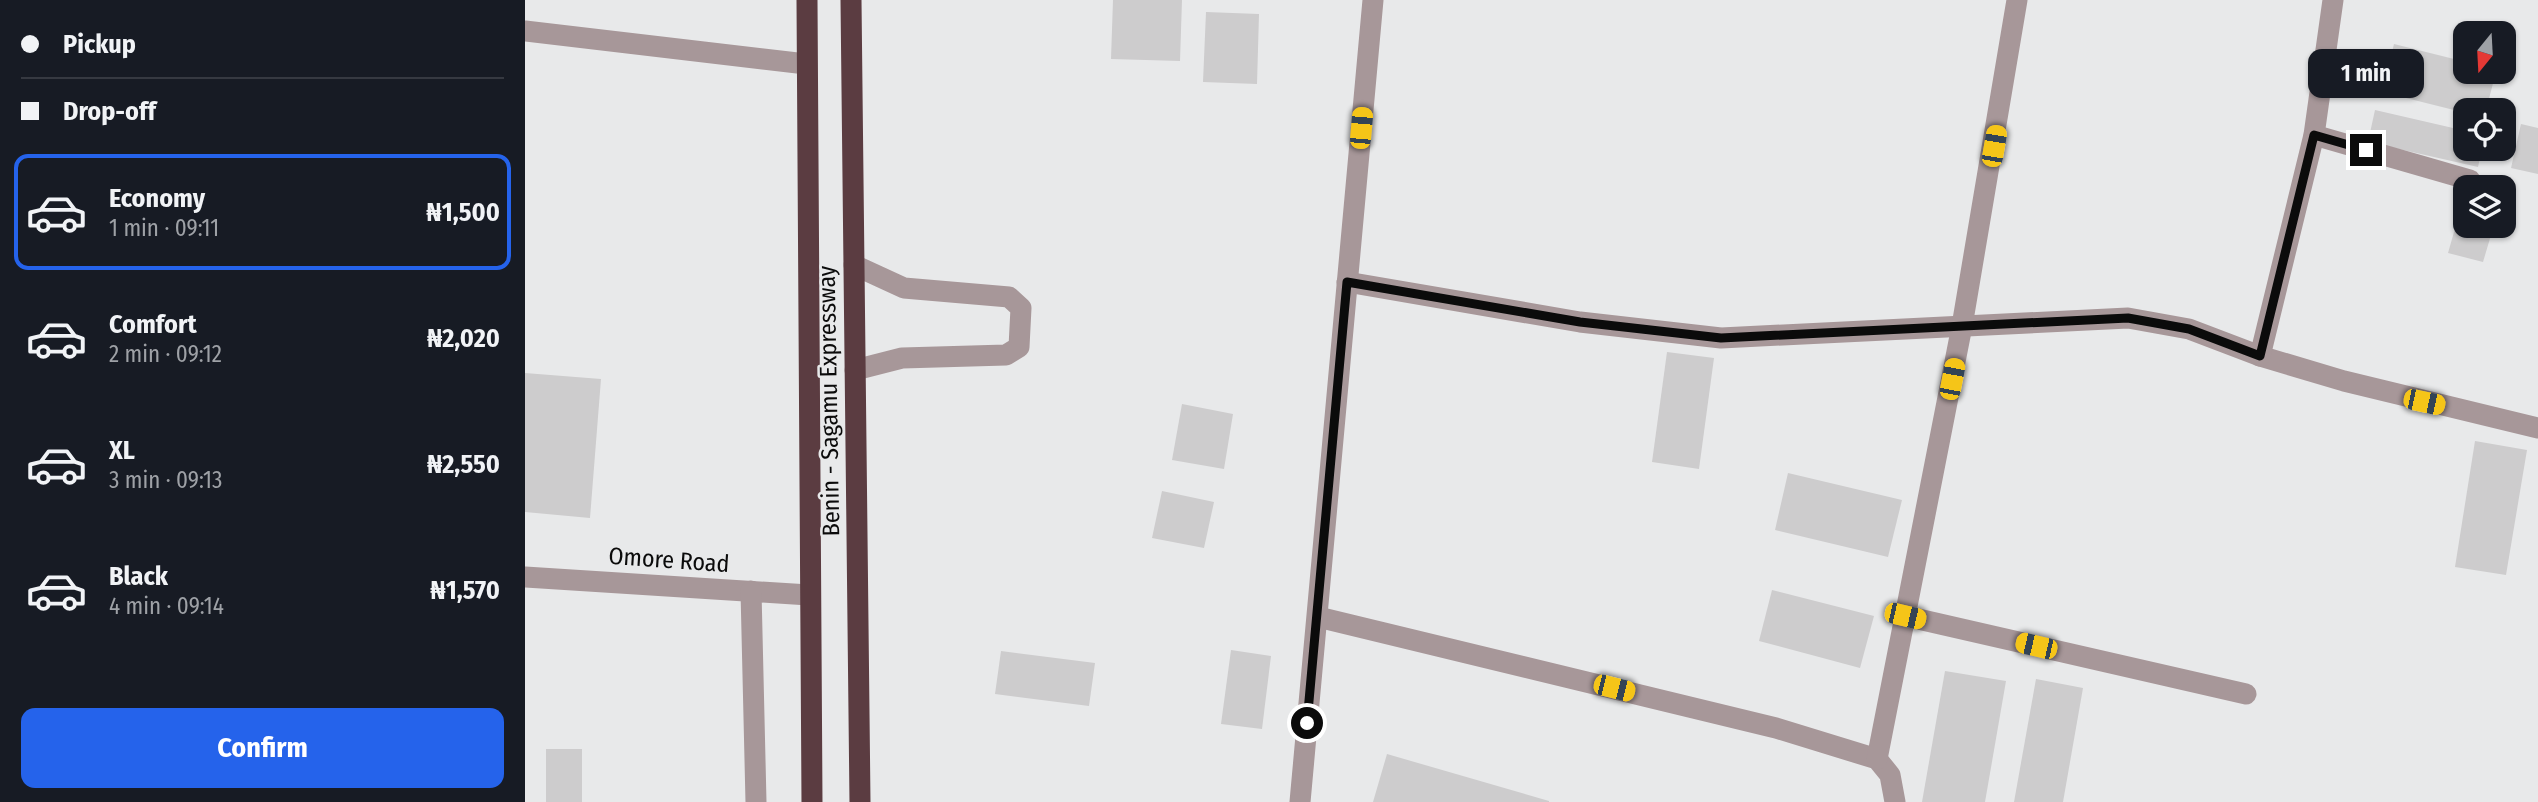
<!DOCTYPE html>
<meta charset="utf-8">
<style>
:root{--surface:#171b24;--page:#20242c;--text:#f1f3f6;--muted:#9ea1a6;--line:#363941;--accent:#2563eb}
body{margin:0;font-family:"Fira Sans Condensed",sans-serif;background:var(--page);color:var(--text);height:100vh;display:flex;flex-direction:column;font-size:26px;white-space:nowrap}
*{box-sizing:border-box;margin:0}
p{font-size:23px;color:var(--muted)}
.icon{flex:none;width:38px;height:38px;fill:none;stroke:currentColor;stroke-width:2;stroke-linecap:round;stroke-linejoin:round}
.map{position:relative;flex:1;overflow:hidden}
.details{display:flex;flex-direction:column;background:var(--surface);width:525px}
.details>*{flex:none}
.top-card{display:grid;align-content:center;height:154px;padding:0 21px;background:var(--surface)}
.needle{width:46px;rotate:198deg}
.controls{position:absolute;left:1928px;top:21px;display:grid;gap:14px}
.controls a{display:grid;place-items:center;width:63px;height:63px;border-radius:14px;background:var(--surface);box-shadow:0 2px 5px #0004;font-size:35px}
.end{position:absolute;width:32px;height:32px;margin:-16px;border:9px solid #0b0b0b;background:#fff;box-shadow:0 0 0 4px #fff}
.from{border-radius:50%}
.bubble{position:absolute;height:49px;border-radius:14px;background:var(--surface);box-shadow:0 2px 5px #0004;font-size:23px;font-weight:700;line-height:49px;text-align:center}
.car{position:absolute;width:21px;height:42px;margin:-21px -10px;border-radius:9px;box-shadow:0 0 5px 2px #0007;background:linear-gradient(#f5c518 24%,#345 0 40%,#f5c518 0 76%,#345 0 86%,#f5c518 0)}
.top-card b{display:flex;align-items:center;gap:24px;height:66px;font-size:26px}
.top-card b+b{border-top:2px solid var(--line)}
.top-card i{width:18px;height:18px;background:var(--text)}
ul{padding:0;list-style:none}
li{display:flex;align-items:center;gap:21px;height:116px;margin:0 14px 10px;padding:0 7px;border:4px solid transparent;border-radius:14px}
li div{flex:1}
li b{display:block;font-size:26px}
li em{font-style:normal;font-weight:700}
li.on{border-color:var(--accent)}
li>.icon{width:63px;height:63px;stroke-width:1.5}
.cta{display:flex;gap:14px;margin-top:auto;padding:14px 21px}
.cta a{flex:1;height:80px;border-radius:14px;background:var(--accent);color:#fff;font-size:28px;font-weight:700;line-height:80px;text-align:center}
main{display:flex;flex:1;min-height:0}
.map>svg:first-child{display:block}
</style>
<main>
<section class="details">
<div class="top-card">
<b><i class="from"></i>Pickup</b>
<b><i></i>Drop-off</b>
</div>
<ul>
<li class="on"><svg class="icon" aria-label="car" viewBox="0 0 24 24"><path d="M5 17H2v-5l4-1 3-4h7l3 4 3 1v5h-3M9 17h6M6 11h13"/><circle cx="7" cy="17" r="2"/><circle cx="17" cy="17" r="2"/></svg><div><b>Economy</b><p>1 min · 09:11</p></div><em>₦1,500</em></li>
<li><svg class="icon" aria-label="car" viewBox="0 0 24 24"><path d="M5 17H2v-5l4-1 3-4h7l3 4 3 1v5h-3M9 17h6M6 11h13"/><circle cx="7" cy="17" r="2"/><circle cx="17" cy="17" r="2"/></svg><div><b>Comfort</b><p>2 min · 09:12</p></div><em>₦2,020</em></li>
<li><svg class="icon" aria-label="car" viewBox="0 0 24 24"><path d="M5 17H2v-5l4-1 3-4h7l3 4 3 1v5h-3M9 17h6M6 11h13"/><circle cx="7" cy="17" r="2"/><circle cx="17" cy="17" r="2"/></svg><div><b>XL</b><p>3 min · 09:13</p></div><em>₦2,550</em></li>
<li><svg class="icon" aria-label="car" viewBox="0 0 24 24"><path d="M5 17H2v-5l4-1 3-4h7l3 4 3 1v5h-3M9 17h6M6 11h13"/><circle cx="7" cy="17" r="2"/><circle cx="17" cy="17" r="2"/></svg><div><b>Black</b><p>4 min · 09:14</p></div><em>₦1,570</em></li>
</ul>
<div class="cta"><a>Confirm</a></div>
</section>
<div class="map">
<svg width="2013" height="802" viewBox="0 0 2013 802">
<rect width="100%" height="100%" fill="#e8e9ea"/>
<g fill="#cdcccd">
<polygon points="588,0 657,0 655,61 586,59"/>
<polygon points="681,12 734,14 732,84 678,82"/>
<polygon points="1869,44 1941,62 1941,72 1971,72 1961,110 1941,110 1941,113 1857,92"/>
<polygon points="1850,110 1941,131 1941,149 1957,149 1953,167 1843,142"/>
<polygon points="1996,124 2013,128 2013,174 1986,168"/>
<polygon points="1931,225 1966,235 1958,262 1923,253"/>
<polygon points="1142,352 1189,358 1174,469 1127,462"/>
<polygon points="0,373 76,379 65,518 0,512"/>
<polygon points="657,404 708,414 699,469 647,460"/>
<polygon points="1950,441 2002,450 1981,575 1930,567"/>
<polygon points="1263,473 1377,500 1363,557 1250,530"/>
<polygon points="637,491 689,502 679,548 627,538"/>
<polygon points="1247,590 1349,616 1335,668 1234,641"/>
<polygon points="706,650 746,656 737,729 696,724"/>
<polygon points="476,651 570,663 564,706 470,694"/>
<polygon points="1420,671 1481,681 1460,802 1397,802"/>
<polygon points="1511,679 1558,688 1538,802 1489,802"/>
<rect x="21" y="749" width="36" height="53"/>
<polygon points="862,754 1024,801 1024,802 848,802"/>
</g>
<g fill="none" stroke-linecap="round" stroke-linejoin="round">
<g stroke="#a79799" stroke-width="21">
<polyline points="0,31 281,64"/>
<polyline points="1789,135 1945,180"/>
<polyline points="329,265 379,288 484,297 496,308 494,347 481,355 377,358 330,370"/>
<polyline points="822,282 1055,322 1196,338 1603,318 1664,329 1735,356 1819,381 2013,428"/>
<polyline points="1735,356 1789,135 1808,0"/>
<polyline points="0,577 284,595"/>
<polyline points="226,591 231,802"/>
<polyline points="1380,616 1721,694"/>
<polyline points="793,617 1251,728 1352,759 1365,775 1370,802"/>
<polyline points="1352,759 1437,326 1492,0"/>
<polyline points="775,802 848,0"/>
</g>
<g stroke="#5b3c41" stroke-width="21">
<polyline points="282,0 287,802"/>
<polyline points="326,0 335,802"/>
</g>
</g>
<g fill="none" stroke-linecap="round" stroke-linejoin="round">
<polyline stroke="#0b0b0b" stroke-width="9" points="782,723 822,282 1055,322 1196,338 1603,318 1664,329 1735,356 1789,135 1841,150"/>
</g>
<g text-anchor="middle" stroke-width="5" stroke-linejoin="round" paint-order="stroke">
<g font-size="24" fill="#0b0b0b" stroke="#e8e9ea">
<text transform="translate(304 401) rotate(-91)" y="8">Benin - Sagamu Expressway</text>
<text transform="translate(144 560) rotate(4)" y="8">Omore Road</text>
</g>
</g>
</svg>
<div class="controls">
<a><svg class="needle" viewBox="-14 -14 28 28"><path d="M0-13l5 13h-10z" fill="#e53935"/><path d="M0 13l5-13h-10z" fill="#9ea1a6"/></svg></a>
<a><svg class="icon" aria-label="locate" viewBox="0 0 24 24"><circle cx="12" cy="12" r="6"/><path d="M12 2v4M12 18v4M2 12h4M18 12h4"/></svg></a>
<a><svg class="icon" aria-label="layers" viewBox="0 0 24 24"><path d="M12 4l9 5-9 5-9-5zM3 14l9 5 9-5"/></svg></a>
</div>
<i class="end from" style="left:782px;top:723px"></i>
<i class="end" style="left:1841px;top:150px"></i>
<div class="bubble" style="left:1783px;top:49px;width:116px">1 min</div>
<i class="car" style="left:836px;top:128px;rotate:5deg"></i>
<i class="car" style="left:1469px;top:146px;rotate:10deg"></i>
<i class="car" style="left:1427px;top:379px;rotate:11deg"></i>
<i class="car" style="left:1899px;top:402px;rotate:102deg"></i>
<i class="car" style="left:1380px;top:616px;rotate:103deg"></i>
<i class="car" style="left:1511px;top:646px;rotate:283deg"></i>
<i class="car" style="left:1089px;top:688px;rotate:104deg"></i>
</div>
</main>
